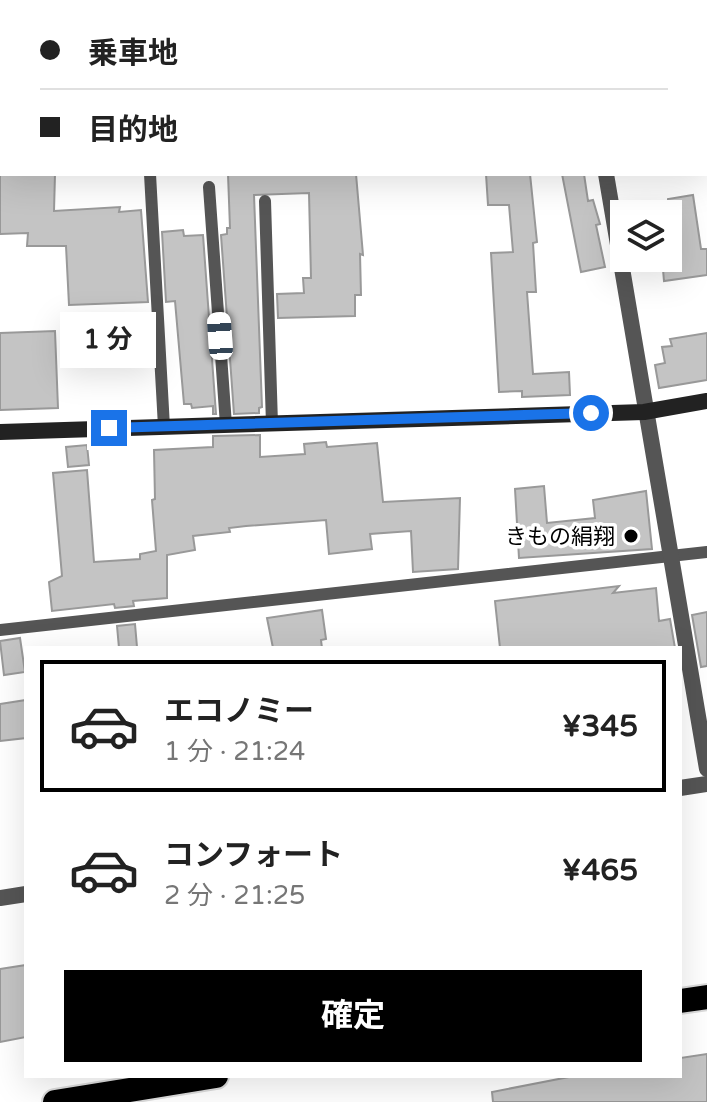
<!DOCTYPE html>
<html lang="ja">
<meta charset="utf-8">
<style>
:root{--surface:#fff;--page:#f6f6f6;--text:#222;--muted:#767676;--line:#e0e0e0;--accent:#000}
body{margin:0;font-family:"Varela Round","Noto Sans JP",sans-serif;background:var(--page);color:var(--text);height:100vh;display:flex;flex-direction:column;font-size:30px;white-space:nowrap}
*{box-sizing:border-box;margin:0}
p{font-size:26px;color:var(--muted)}
.icon{flex:none;width:44px;height:44px;fill:none;stroke:currentColor;stroke-width:2;stroke-linecap:round;stroke-linejoin:round}
.map{position:relative;flex:1;overflow:hidden}
.details{position:absolute;left:24px;top:646px;width:658px;height:432px;display:flex;flex-direction:column;background:var(--surface);border-radius:0px;box-shadow:0 8px 32px #0002}
.details>*{flex:none}
.banner{position:absolute;left:0px;top:0px;width:708px;height:176px;box-shadow:0 8px 32px #0002;display:grid;align-content:center;height:176px;padding:0 40px;background:var(--surface)}
.controls{position:absolute;left:610px;top:200px;display:grid;gap:16px}
.controls a{display:grid;place-items:center;width:72px;height:72px;border-radius:0px;background:var(--surface);box-shadow:0 8px 32px #0002;font-size:40px}
.end{position:absolute;width:36px;height:36px;margin:-18px;border:10px solid #1a73e8;background:#fff;box-shadow:0 0 0 4px #fff}
.from{border-radius:50%}
.bubble{position:absolute;height:56px;border-radius:0px;background:var(--surface);box-shadow:0 8px 32px #0002;font-size:26px;font-weight:700;line-height:56px;text-align:center}
.car{position:absolute;width:24px;height:48px;margin:-24px -12px;border-radius:10px;box-shadow:0 0 6px 2px #0007;background:linear-gradient(#fff 24%,#345 0 40%,#fff 0 76%,#345 0 86%,#fff 0)}
.banner b{display:flex;align-items:center;gap:28px;height:76px;font-size:30px}
.banner b+b{border-top:2px solid var(--line)}
.banner i{width:20px;height:20px;background:var(--text)}
ul{padding:14px 0 0;list-style:none}
li{display:flex;align-items:center;gap:24px;height:132px;margin:0 16px 12px;padding:0 24px;border:4px solid transparent;border-radius:0px}
li div{flex:1}
li b{display:block;font-size:30px}
li em{font-style:normal;font-weight:700}
li.active{border-color:var(--accent)}
li>.icon{width:72px;height:72px;stroke-width:1.5}
.button{display:flex;gap:16px;margin-top:auto;padding:16px 40px}
.button a{flex:1;height:92px;border-radius:0px;background:var(--accent);color:#fff;font-size:32px;font-weight:700;line-height:92px;text-align:center}
.map>svg:first-child{display:block}
</style>
<div class="map">
<svg width="707" height="1102" viewBox="0 0 707 1102">
<rect width="100%" height="100%" fill="#fff"/>
<g fill="#c4c4c4" stroke="#999" stroke-width="2">
<polygon points="0,174 55,174 54,211 120,207 119,212 141,210 148,302 69,305 66,246 27,246 28,233 0,234"/>
<polygon points="228,174 356,174 363,255 360,254 361,295 355,295 355,316 278,318 277,294 304,293 303,278 311,278 309,193 254,195 262,407 259,408 259,413 234,414 221,235 227,234 227,228 230,228"/>
<polygon points="486,174 530,174 537,242 533,243 536,292 527,292 533,374 569,372 570,395 522,397 522,391 499,392 491,253 513,252 509,205 488,205"/>
<polygon points="562,174 584,174 588,201 593,200 600,224 596,225 605,267 581,272"/>
<polygon points="693,195 701,249 707,249 707,275 664,281 662,258 668,258 668,199"/>
<polygon points="183,230 184,236 203,235 216,414 213,414 213,406 192,408 191,404 184,404 175,301 166,302 162,232"/>
<polygon points="55,331 58,408 0,410 0,333"/>
<polygon points="707,333 707,380 659,388 655,365 665,363 662,347 672,346 670,339"/>
<polygon points="260,435 260,457 305,454 304,444 326,442 327,447 377,443 383,502 460,498 458,569 413,572 411,531 370,534 372,549 329,554 326,520 246,526 229,528 230,532 193,536 195,550 167,555 167,598 133,601 134,606 115,608 114,604 52,611 49,582 62,576 53,473 87,470 94,562 140,559 140,554 156,551 152,500 155,499 154,450 213,447 213,436"/>
<polygon points="87,445 89,465 68,467 66,447"/>
<polygon points="544,486 547,523 595,518 593,500 646,491 652,549 519,558 515,489"/>
<polygon points="619,586 613,593 656,588 659,621 670,619 675,648 500,648 495,601"/>
<polygon points="322,610 326,639 321,640 322,648 273,648 267,618"/>
<polygon points="707,612 707,666 701,667 692,615"/>
<polygon points="135,624 137,647 119,648 117,626"/>
<polygon points="20,638 25,672 4,675 0,641"/>
<polygon points="26,700 26,738 0,741 0,704"/>
<polygon points="26,965 26,1037 0,1042 0,969"/>
<polygon points="707,1054 707,1102 493,1102 492,1092 574,1076 680,1076 680,1058"/>
</g>
<g fill="none" stroke-linecap="round" stroke-linejoin="round">
<g stroke="#dbdbdb" stroke-width="28">
<g id="highway">
<polyline points="680,1001 707,997"/>
<polyline points="55,1102 216,1076"/>
</g>
</g>
<g stroke="#555" stroke-width="12">
<polyline points="152,2 152,0"/>
<polyline points="252,2 252,0"/>
<polyline points="706,123 707,123"/>
<polyline points="150,174 164,427"/>
<polyline points="209,187 226,425"/>
<polyline points="265,201 272,424"/>
<polyline points="0,630 707,552"/>
</g>
<g stroke="#555" stroke-width="16">
<polyline points="576,0 576,2"/>
<polyline points="606,174 707,769"/>
<polyline points="680,788 707,784"/>
<polyline points="0,898 26,894"/>
</g>
<polyline stroke="#222" stroke-width="16" points="0,432 644,412 707,401"/>
<use href="#highway" stroke="#000" stroke-width="24"/>
</g>
<g fill="none" stroke-linecap="round" stroke-linejoin="round">
<polyline stroke="#1a73e8" stroke-width="10" points="109,428 591,413"/>
</g>
<circle fill="#000" stroke="#fff" stroke-width="3" cx="631" cy="536" r="8"/>
<g text-anchor="middle" stroke-width="7" stroke-linejoin="round" paint-order="stroke">
<g font-size="22" fill="#000" stroke="#fff" text-anchor="end">
<text x="615" y="544">きもの絹翔</text>
</g>
</g>
</svg>
<div class="controls">
<a><svg class="icon" aria-label="layers" viewBox="0 0 24 24"><path d="M12 4l9 5-9 5-9-5zM3 14l9 5 9-5"/></svg></a>
</div>
<i class="end from" style="left:591px;top:413px"></i>
<i class="end" style="left:109px;top:428px"></i>
<div class="bubble" style="left:60px;top:312px;width:96px">1 分</div>
<i class="car" style="left:220px;top:336px;rotate:356deg"></i>
<div class="banner">
<b><i class="from"></i>乗車地</b>
<b><i></i>目的地</b>
</div>
<section class="details">
<ul>
<li class="active"><svg class="icon" aria-label="car" viewBox="0 0 24 24"><path d="M5 17H2v-5l4-1 3-4h7l3 4 3 1v5h-3M9 17h6M6 11h13"/><circle cx="7" cy="17" r="2"/><circle cx="17" cy="17" r="2"/></svg><div><b>エコノミー</b><p>1 分 · 21:24</p></div><em>¥345</em></li>
<li><svg class="icon" aria-label="car" viewBox="0 0 24 24"><path d="M5 17H2v-5l4-1 3-4h7l3 4 3 1v5h-3M9 17h6M6 11h13"/><circle cx="7" cy="17" r="2"/><circle cx="17" cy="17" r="2"/></svg><div><b>コンフォート</b><p>2 分 · 21:25</p></div><em>¥465</em></li>
</ul>
<div class="button"><a>確定</a></div>
</section>
</div>
